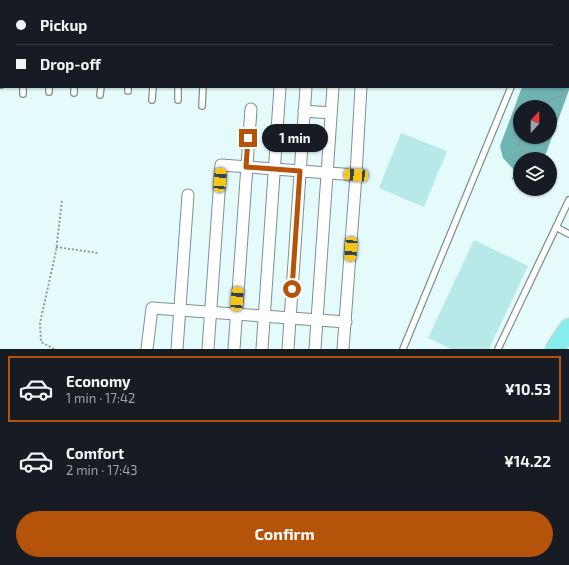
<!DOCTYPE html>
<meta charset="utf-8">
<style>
:root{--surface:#171b24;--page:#20242c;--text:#f1f3f6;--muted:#9ea1a6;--line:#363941;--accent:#b45309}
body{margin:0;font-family:"Exo 2",sans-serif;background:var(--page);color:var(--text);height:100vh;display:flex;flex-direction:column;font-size:15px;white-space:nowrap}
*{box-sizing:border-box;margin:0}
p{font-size:13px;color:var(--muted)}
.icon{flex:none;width:22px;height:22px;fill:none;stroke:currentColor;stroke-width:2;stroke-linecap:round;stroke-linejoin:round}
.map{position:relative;height:349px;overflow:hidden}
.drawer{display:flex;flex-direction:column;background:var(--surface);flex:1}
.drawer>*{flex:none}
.top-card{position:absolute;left:0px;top:0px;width:569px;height:88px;box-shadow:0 1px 3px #0004;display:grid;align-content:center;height:88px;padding:0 16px;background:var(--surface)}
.needle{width:26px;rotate:21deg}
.buttons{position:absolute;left:513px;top:100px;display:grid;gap:8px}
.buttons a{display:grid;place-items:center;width:44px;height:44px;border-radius:50%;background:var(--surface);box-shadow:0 1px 3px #0004;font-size:20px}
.end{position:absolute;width:18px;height:18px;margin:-9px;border:5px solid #b45309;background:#fff;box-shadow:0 0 0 2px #fff}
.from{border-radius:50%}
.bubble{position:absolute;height:28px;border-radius:14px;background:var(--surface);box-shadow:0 1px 3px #0004;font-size:13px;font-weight:700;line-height:28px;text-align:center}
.car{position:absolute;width:12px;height:24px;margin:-12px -6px;border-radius:5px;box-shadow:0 0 3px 1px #0007;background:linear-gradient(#f5c518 24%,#345 0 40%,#f5c518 0 76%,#345 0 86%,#f5c518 0)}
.top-card b{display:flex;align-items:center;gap:14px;height:38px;font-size:15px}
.top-card b+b{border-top:1px solid var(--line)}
.top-card i{width:10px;height:10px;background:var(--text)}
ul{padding:7px 0 0;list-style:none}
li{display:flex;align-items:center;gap:12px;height:66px;margin:0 8px 6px;padding:0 8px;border:2px solid transparent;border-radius:0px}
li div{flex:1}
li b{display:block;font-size:15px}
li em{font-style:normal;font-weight:700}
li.current{border-color:var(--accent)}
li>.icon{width:36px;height:36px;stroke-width:1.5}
.button{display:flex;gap:8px;margin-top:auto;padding:8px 16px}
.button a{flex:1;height:46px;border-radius:24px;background:var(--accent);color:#fff;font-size:16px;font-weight:700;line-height:46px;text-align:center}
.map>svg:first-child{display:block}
</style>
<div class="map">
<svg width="569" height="349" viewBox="0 0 569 349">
<rect width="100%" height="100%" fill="#e5fafa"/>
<g fill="#b7e9e9">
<polygon points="401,133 447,151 424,207 379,188"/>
<polygon points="474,240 528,266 489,349 451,349 428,338"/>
</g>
<path fill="#70b3b3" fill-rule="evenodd" d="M568,69L569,90L544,159H520V171L513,169L503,158L500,146L522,87H568ZM520,107H550V137H520Z"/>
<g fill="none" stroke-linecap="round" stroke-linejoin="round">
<g stroke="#7d9090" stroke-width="8">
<g id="service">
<polyline points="6,1 6,0"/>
<polyline points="29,1 29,0"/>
<polyline points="54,1 54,0"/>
<polyline points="79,1 79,0"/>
<polyline points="106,1 106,0"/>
<polyline points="133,1 133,0"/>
<polyline points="158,1 158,0"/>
<polyline points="184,1 184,0"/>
<polyline points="208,1 208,0"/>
<polyline points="234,1 235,0"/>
<polyline points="259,1 259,0"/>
<polyline points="568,51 569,51"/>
<polyline points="1,85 1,78"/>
<polyline points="128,91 128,87"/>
<polyline points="49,92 49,87"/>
<polyline points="74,93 74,87"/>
<polyline points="23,94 23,87"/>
<polyline points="100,95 101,87"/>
<polyline points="152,100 153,87"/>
<polyline points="178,100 178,87"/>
<polyline points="202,106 203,87"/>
<polyline points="556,227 569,234"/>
<polyline points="403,349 511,87"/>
<polyline points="498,349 569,200"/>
</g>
</g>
<g stroke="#7d9090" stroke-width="13">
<g id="minor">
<polyline points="286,1 286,0"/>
<polyline points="312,1 312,0"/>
<polyline points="339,1 339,0"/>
<polyline points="365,1 365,0"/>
<polyline points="304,111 331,113"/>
<polyline points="147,349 152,308 346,322"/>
<polyline points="177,349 188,195"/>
<polyline points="208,349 221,165 356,175"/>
<polyline points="234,349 251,109"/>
<polyline points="262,349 280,87"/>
<polyline points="288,349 306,87"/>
<polyline points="315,349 333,87"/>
<polyline points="343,349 356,175 361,87"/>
</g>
</g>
<g stroke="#d5d6d6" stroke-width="21">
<polyline id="trunk" points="555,349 569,328"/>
</g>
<g stroke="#8c9b9b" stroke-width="2" stroke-dasharray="2 2" stroke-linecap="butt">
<polyline points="533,107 563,95 560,87"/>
<polyline points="527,137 518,143 529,159"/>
<polyline points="512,179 520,172"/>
<polyline points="56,247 98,253"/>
<polyline points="54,349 41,342 40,323 56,251 62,200"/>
</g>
<use href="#service" stroke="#fff" stroke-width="5.5"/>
<use href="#minor" stroke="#fff" stroke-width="11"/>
<use href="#trunk" stroke="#86ecee" stroke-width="19"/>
</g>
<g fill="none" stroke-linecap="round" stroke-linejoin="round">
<polyline stroke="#b45309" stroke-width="5" points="248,138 246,167 300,171 292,289"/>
</g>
</svg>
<div class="buttons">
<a><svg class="needle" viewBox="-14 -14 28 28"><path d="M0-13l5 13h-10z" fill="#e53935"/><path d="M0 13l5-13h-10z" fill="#9ea1a6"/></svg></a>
<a><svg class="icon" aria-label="layers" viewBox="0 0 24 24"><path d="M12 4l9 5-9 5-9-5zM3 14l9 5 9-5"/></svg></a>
</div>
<i class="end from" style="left:292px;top:289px"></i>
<i class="end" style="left:248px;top:138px"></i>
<div class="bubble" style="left:262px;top:124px;width:66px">1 min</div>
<i class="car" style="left:356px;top:175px;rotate:274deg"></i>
<i class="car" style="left:220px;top:180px;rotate:4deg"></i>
<i class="car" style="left:351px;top:249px;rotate:184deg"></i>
<i class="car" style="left:237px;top:299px;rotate:4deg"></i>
<div class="top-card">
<b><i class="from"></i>Pickup</b>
<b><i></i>Drop-off</b>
</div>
</div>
<section class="drawer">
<ul>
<li class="current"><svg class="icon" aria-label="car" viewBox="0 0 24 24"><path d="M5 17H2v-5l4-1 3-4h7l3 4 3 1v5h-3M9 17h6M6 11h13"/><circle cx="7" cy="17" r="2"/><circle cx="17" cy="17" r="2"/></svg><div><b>Economy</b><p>1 min · 17:42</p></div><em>¥10.53</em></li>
<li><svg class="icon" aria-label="car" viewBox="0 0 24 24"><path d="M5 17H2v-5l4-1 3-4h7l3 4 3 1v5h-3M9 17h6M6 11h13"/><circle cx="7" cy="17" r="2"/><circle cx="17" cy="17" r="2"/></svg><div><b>Comfort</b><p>2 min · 17:43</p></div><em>¥14.22</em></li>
</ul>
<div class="button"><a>Confirm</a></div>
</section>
